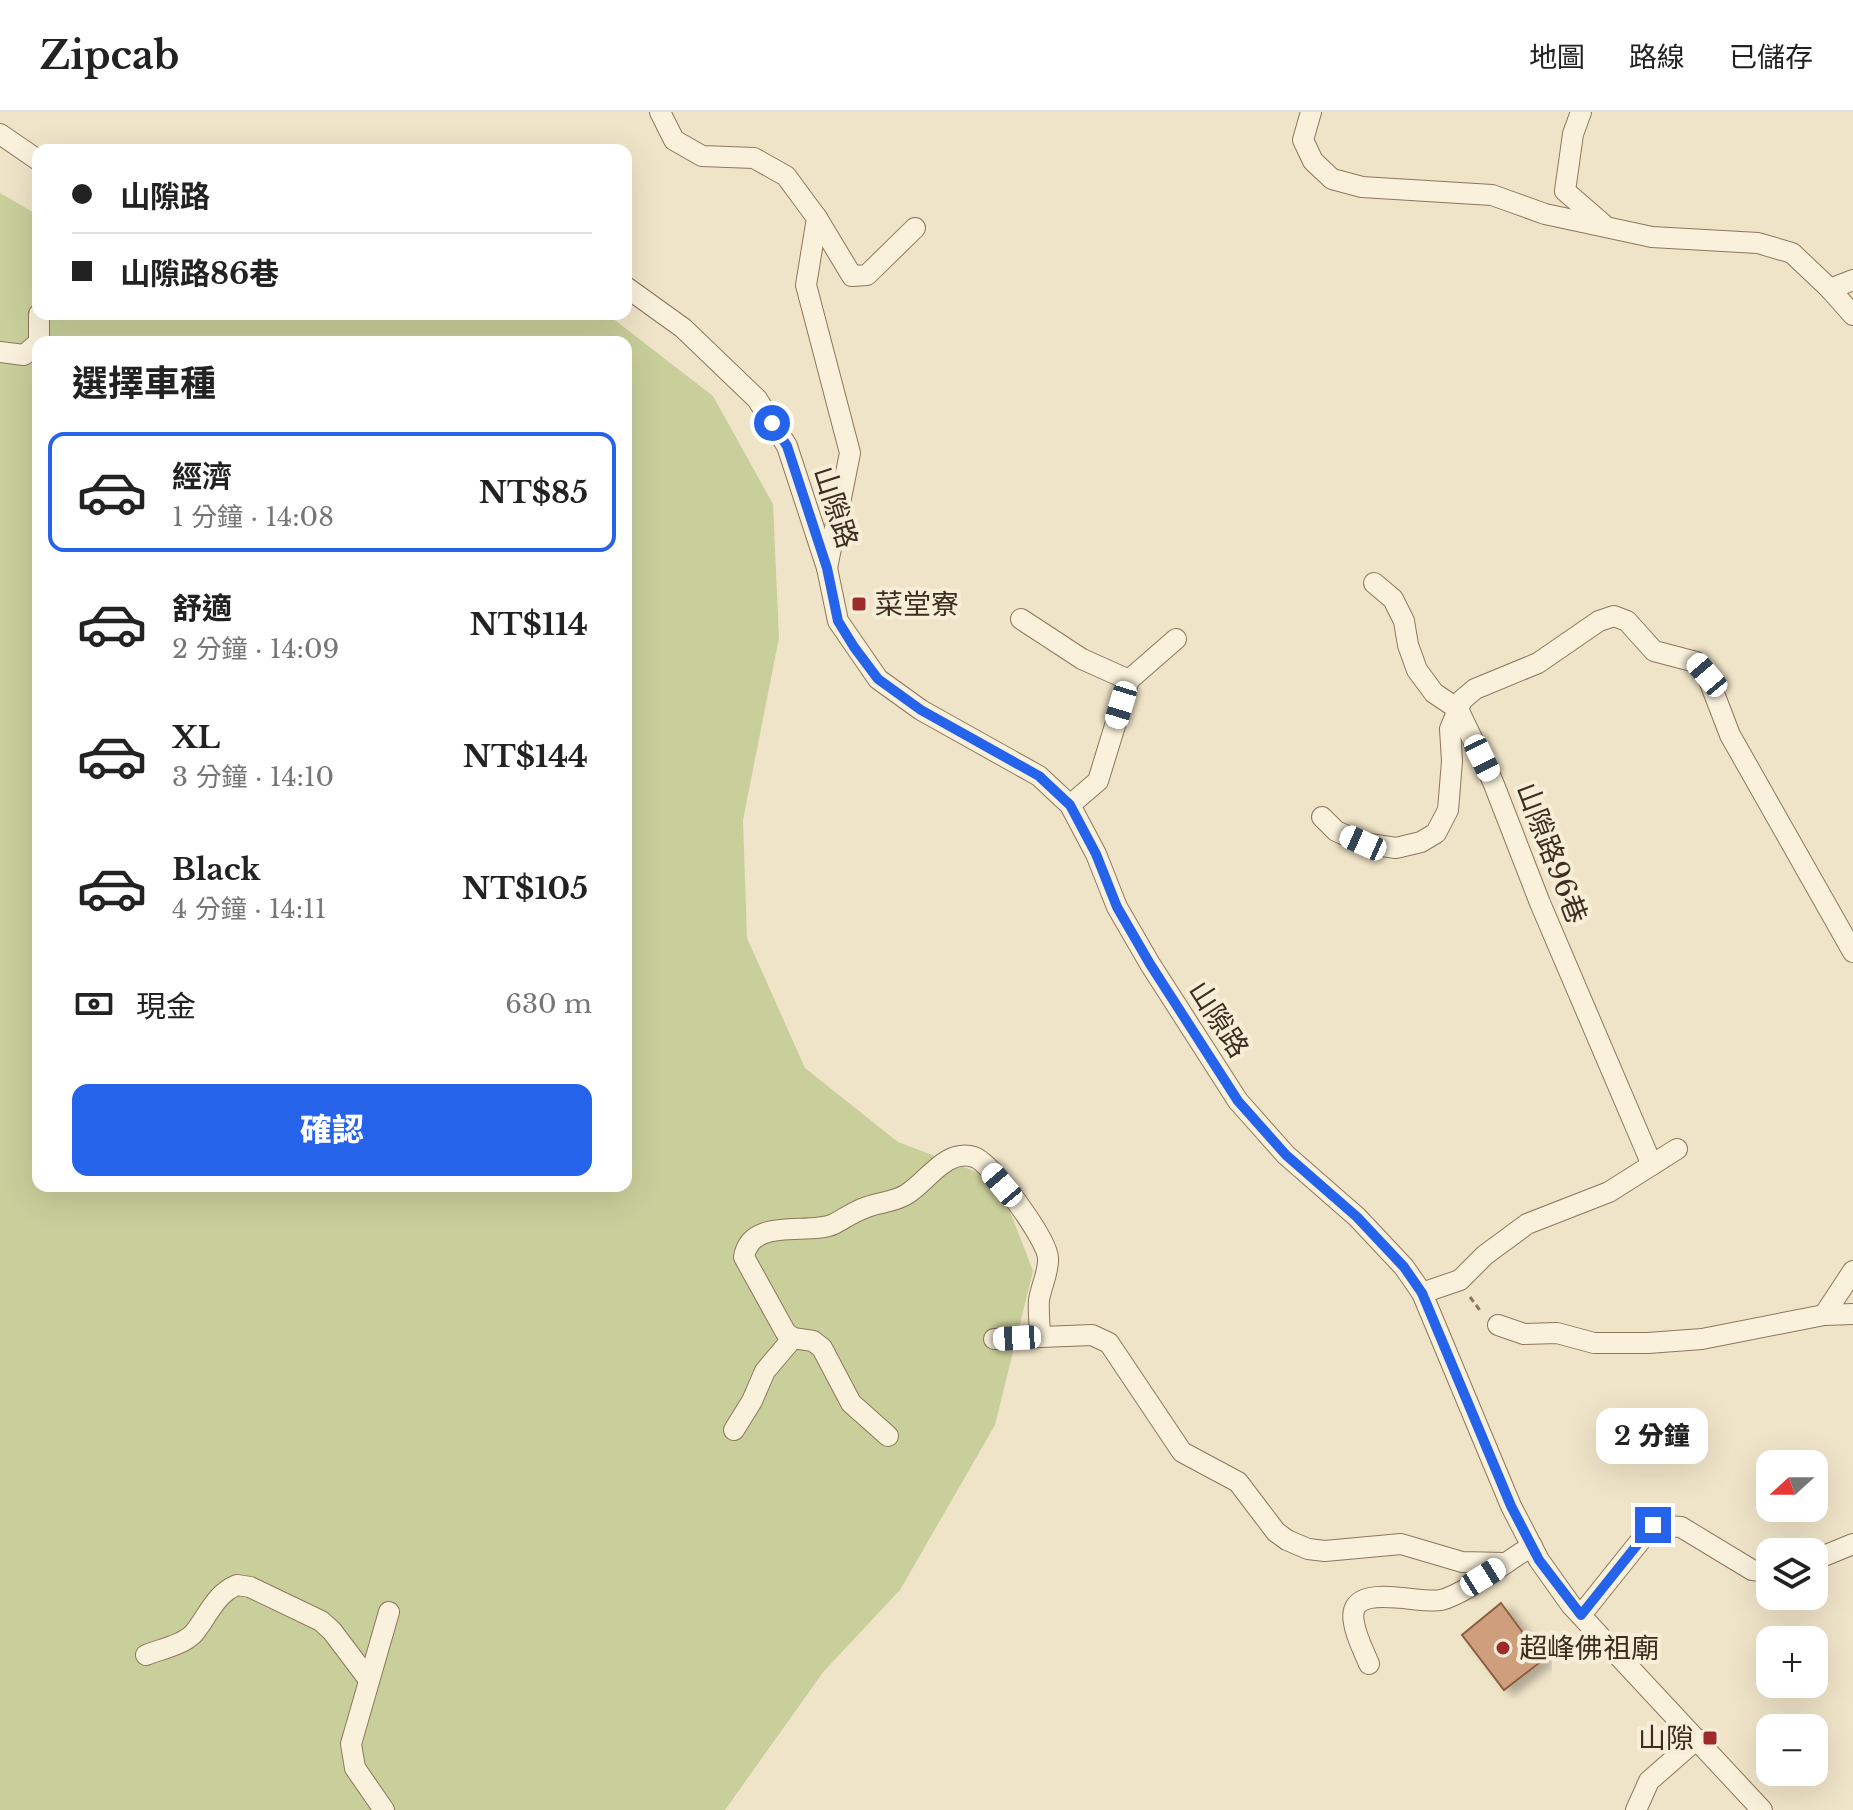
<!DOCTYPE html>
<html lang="zh-TW">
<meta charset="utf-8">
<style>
:root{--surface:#fff;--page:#f6f6f6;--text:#222;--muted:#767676;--line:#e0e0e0;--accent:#2563eb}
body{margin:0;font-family:"Libre Baskerville","Noto Sans TC",serif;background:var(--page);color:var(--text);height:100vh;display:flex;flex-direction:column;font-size:30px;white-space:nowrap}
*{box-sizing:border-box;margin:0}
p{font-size:26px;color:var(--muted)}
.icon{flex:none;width:44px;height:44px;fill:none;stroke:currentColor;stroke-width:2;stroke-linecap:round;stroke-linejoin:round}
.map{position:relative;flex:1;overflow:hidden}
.side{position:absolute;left:32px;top:224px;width:600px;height:856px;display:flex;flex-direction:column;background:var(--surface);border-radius:16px;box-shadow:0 8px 32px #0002}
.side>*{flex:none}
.top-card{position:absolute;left:32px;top:32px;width:600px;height:176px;border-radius:16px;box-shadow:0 8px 32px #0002;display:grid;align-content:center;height:176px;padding:0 40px;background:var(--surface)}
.needle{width:52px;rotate:249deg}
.buttons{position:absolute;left:1756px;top:1338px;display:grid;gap:16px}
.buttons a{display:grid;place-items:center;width:72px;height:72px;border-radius:16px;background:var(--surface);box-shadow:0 8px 32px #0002;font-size:40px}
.end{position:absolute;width:36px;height:36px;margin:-18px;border:10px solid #2563eb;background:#fff;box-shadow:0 0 0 4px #fff}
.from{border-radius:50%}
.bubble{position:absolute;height:56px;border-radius:16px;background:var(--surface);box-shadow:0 8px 32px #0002;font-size:26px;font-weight:800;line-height:56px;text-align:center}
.car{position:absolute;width:24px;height:48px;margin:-24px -12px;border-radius:10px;box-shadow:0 0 6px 2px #0007;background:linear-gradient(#fff 24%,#345 0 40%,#fff 0 76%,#345 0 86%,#fff 0)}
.top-card b{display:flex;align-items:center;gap:28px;height:76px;font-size:30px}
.top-card b+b{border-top:2px solid var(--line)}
.top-card i{width:20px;height:20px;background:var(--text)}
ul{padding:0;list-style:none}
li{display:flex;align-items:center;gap:24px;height:120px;margin:0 16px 12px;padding:0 24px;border:4px solid transparent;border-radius:16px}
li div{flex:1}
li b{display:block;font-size:30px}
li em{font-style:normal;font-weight:800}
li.selected{border-color:var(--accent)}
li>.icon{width:72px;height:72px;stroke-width:1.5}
h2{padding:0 40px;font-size:36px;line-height:96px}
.pay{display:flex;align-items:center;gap:20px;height:88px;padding:0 40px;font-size:30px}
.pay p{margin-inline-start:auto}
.button{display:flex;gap:16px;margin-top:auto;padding:16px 40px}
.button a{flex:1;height:92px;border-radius:16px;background:var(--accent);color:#fff;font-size:32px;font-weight:800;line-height:92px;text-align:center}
header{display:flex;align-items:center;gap:48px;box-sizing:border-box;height:112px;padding:0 40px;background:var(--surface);border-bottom:2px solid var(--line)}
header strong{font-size:38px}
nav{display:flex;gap:44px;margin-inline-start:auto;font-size:28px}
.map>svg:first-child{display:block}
</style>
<header>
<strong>Zipcab</strong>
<nav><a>地圖</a><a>路線</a><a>已儲存</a></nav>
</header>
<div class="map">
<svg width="1853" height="1698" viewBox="0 0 1853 1698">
<defs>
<filter id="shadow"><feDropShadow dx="9" dy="5" stdDeviation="4" flood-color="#0004"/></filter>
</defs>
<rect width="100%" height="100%" fill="#f0e4c8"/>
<path fill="#c9cf9b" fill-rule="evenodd" d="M0,81L38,103V202H607L713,284L773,392L779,526L743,708L747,826L805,956L898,1030L998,1068L1033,1159L995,1313L900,1478L824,1559L725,1698H0ZM38,230H626V1074H38Z"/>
<polygon fill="#cf9f7d" stroke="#8d5f41" stroke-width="2" filter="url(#shadow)" points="1501,1491 1543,1548 1504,1578 1462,1523"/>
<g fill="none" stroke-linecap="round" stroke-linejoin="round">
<g stroke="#8d765c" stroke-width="22">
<g id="minor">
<polyline points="660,0 674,28 702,44 754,46 786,64 817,106 806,173 850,341 827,456"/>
<polyline points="1311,0 1303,28 1313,49 1332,67 1362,75 1492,83 1545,102 1652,125 1758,131 1792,141 1830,177 1853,203"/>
<polyline points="1581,0 1573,22 1565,79 1603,112"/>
<polyline points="0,22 38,48"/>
<polyline points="817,106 852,164 867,163 915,116"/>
<polyline points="626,175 683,216 757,287 787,334 827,456 838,509 878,567 921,598 1039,664 1070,693 1096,742 1117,795 1150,852 1238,989 1286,1043 1357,1105 1404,1155 1422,1181 1511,1394 1539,1448 1571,1493 1762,1698"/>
<polyline points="1830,177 1853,168"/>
<polyline points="39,230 39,202"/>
<polyline points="0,240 24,243 38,231"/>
<polyline points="1374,471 1393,487 1404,509 1408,533 1417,558 1434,581 1458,597 1493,670 1540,791 1652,1053"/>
<polyline points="1021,507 1082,547 1129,568"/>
<polyline points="1070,693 1098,669 1129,568 1176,527"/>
<polyline points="1322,705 1336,719 1363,731 1396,736 1421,730 1436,721 1448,698 1452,649 1450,617 1462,588 1475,577 1538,551 1599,509 1614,504 1627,509 1654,539 1696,550 1707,563 1730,623 1853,840"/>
<polyline points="1422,1181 1460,1168 1485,1143 1527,1112 1609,1080 1677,1037"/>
<polyline points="1824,1203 1853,1159"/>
<polyline points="1498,1213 1524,1222 1557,1221 1594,1231 1648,1231 1702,1227 1824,1203 1853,1202"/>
<polyline points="994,1227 1092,1223 1109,1231 1182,1340 1238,1370 1276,1420 1287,1428 1308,1437 1325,1439 1401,1432 1462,1450 1505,1451"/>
<polyline points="734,1318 752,1289 765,1259 793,1226"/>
<path d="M888,1324L851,1291L822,1236L813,1229L793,1226L786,1221L744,1145C751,1104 809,1124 834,1112C845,1106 855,1099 867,1095C880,1090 895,1090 907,1082C927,1070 946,1036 974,1045C991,1050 1047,1127 1048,1146C1049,1160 1041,1174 1039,1188C1038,1200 1040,1213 1040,1225"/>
<polyline points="1814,1448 1853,1432"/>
<polyline points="1581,1503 1653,1413 1681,1415 1752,1458 1770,1461"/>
<path d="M146,1543C161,1537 183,1533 194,1521C208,1504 215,1482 237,1473L250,1475L321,1509L332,1519L369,1568"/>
<path d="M1369,1552C1364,1539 1356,1525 1354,1511C1345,1467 1419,1493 1441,1488C1466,1482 1508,1448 1532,1434"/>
<polyline points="384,1698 355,1656 351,1632 389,1500"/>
<polyline points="1636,1698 1649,1669 1697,1627"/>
</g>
</g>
<polyline stroke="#8d765c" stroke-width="3" stroke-dasharray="6 4" stroke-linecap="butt" points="1470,1185 1482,1201"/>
<use href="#minor" stroke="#faf1dc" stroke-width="20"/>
</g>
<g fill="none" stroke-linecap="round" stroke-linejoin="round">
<polyline stroke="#2563eb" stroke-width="10" points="772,311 787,334 827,456 838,509 854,535 878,567 921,598 1039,664 1070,693 1096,742 1117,795 1150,852 1238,989 1286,1043 1357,1105 1404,1155 1422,1181 1511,1394 1539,1448 1581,1503 1653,1413"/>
</g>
<g fill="#9e2a2b" stroke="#f7eed8" stroke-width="3">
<rect x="851" y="484" width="16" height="16" rx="4"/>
<circle cx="1503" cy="1536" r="8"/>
<rect x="1702" y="1618" width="16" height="16" rx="4"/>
</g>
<g text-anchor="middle" stroke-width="8" stroke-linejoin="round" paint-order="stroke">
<g font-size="28" fill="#3d2e20" stroke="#f7eed8">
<text transform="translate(836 395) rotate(72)" y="10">山隙路</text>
<text transform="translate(1552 741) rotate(69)" y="10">山隙路96巷</text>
<text transform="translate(1219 907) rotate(57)" y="10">山隙路</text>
</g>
<g font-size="28" fill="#3d2e20" stroke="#f7eed8" text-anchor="start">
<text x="875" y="502">菜堂寮</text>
<text x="1519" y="1546">超峰佛祖廟</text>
<text x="1694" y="1636" text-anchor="end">山隙</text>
</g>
</g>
</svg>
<div class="buttons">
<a><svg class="needle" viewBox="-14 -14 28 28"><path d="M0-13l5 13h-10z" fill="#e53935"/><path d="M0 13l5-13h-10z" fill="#767676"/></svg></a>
<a><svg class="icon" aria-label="layers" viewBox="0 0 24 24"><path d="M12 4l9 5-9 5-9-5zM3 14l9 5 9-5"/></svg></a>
<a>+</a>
<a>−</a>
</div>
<i class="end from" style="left:772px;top:311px"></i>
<i class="end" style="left:1653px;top:1413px"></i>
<div class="bubble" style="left:1596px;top:1296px;width:112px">2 分鐘</div>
<i class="car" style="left:1707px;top:563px;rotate:320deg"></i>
<i class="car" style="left:1121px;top:593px;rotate:197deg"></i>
<i class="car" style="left:1482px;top:646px;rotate:154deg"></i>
<i class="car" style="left:1363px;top:731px;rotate:294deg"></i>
<i class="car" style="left:1002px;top:1073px;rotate:320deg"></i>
<i class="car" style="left:1017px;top:1226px;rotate:267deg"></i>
<i class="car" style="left:1483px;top:1465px;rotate:58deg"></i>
<div class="top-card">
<b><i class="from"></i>山隙路</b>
<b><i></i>山隙路86巷</b>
</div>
<section class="side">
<h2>選擇車種</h2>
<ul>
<li class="selected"><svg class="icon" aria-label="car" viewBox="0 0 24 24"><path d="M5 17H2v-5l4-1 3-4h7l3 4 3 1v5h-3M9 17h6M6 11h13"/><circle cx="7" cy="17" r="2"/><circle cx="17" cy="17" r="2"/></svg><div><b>經濟</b><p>1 分鐘 · 14:08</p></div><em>NT$85</em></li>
<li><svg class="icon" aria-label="car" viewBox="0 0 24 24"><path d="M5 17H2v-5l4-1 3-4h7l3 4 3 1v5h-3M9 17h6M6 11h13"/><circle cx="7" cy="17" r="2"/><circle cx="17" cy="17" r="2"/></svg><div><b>舒適</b><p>2 分鐘 · 14:09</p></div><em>NT$114</em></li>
<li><svg class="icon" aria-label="car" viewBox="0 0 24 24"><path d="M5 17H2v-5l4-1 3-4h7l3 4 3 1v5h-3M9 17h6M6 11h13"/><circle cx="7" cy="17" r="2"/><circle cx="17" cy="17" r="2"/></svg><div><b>XL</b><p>3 分鐘 · 14:10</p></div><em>NT$144</em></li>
<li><svg class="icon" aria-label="car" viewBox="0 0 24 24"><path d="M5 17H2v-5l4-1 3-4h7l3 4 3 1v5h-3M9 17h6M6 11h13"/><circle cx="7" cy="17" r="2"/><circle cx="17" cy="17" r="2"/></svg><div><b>Black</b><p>4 分鐘 · 14:11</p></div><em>NT$105</em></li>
</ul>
<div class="pay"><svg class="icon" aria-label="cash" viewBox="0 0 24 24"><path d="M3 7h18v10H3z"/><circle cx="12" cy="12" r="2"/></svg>現金<p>630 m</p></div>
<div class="button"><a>確認</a></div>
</section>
</div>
